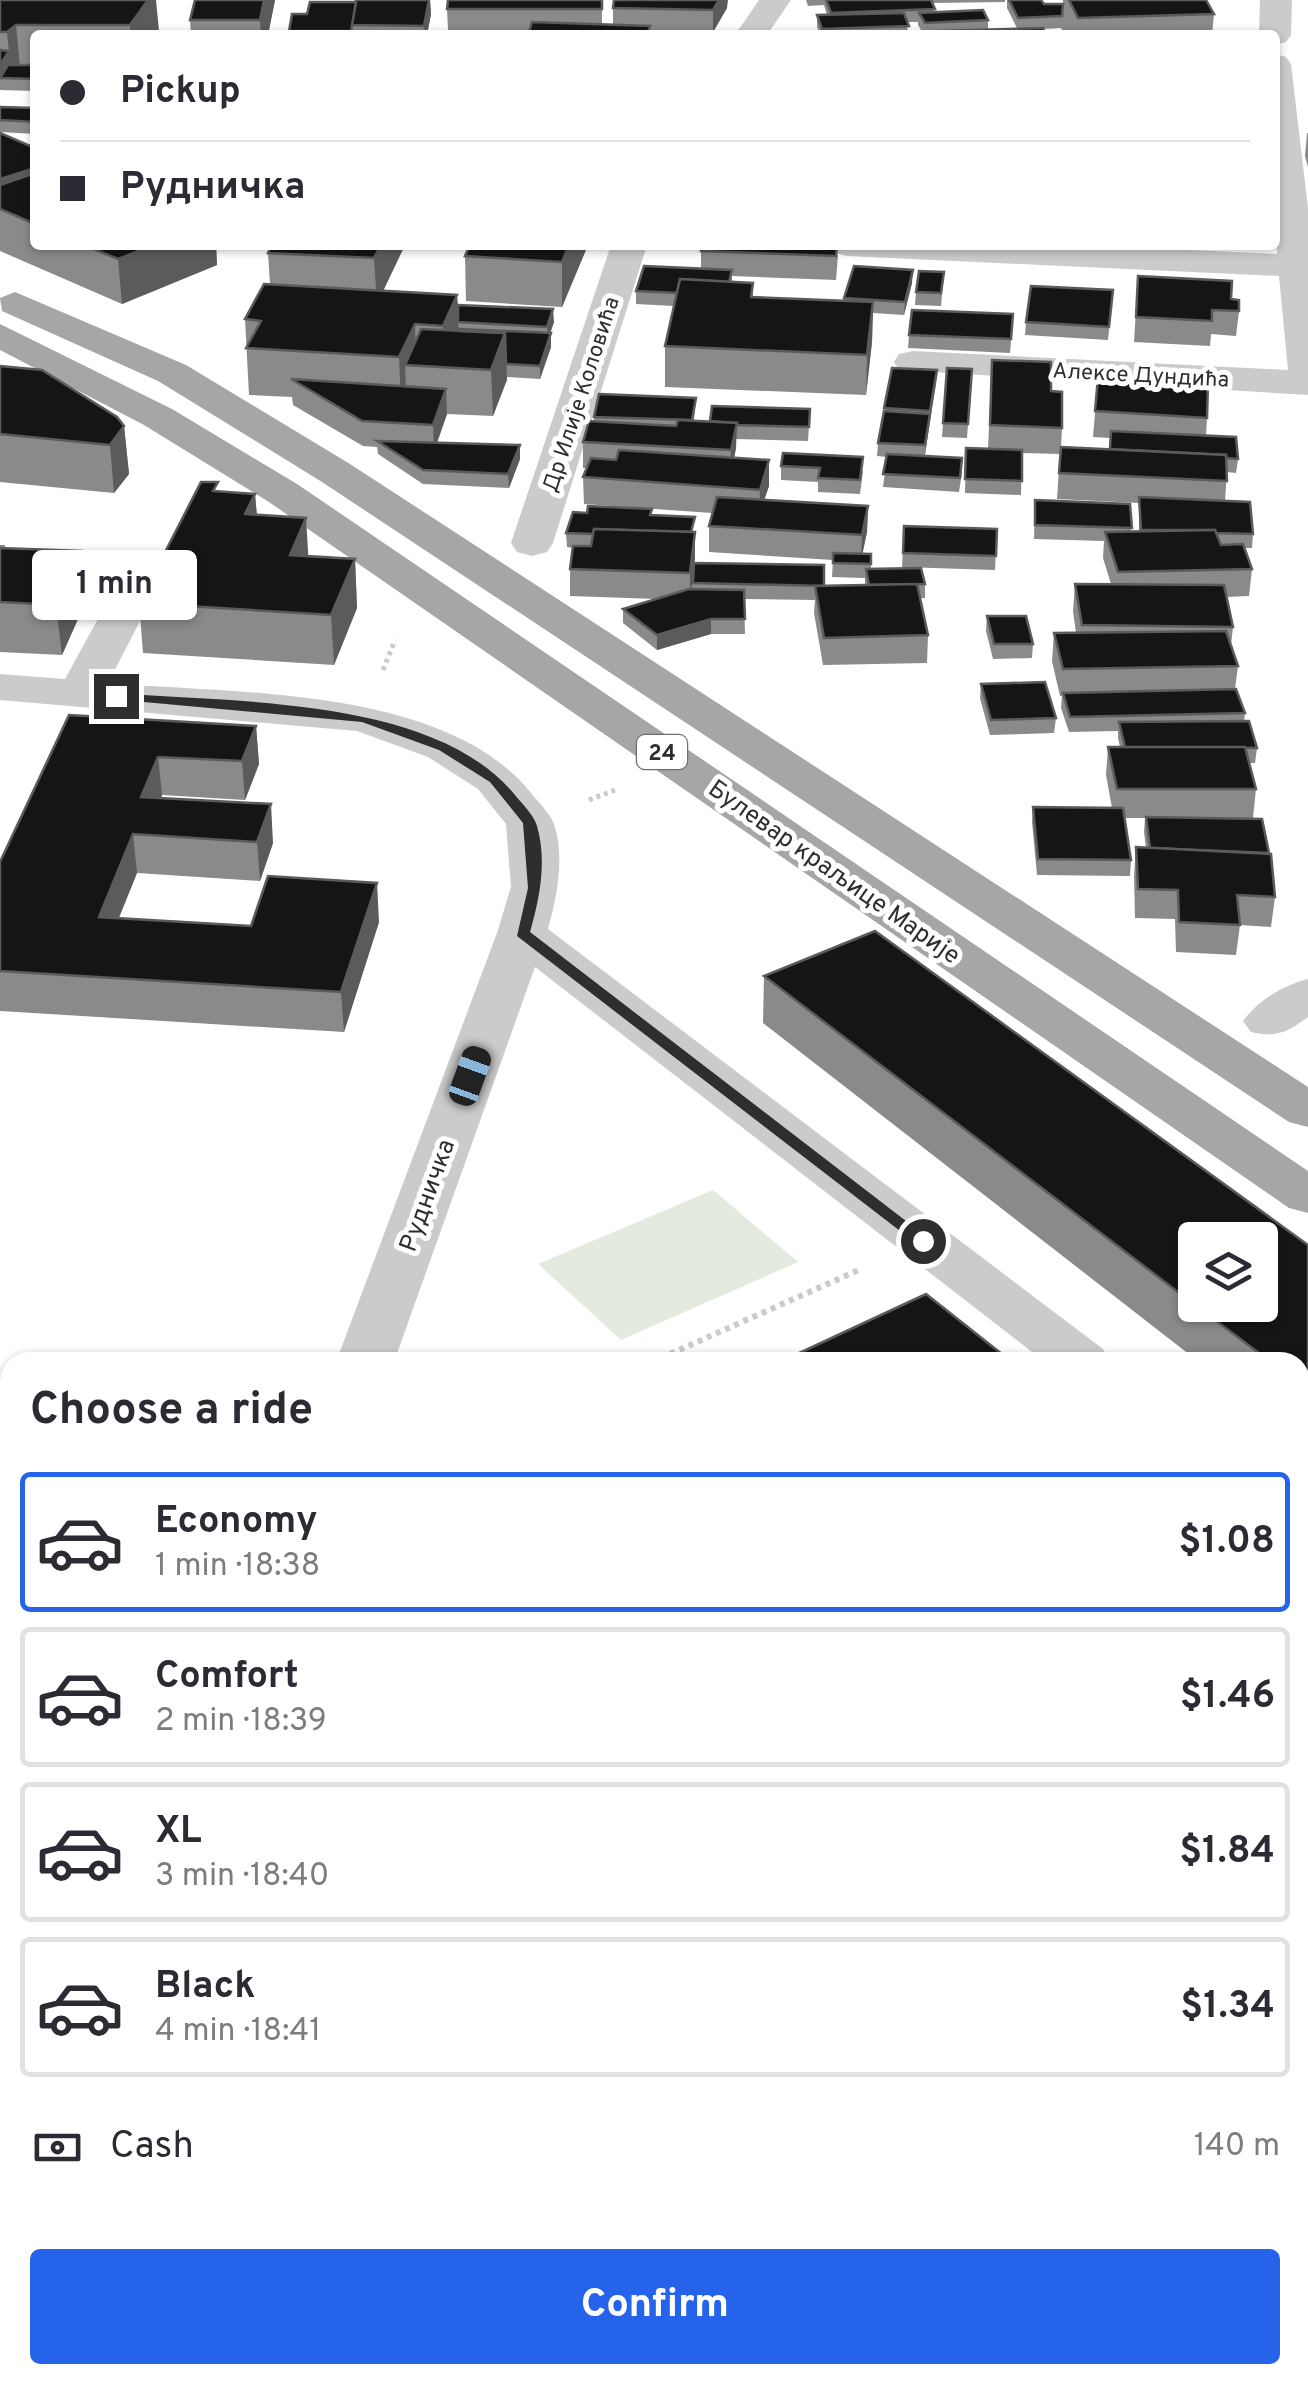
<!DOCTYPE html>
<meta charset="utf-8">
<style>
:root{--surface:#fff;--page:#f2f2f3;--text:#2b2b33;--muted:#7c7c81;--line:#e1e1e2;--accent:#2563eb}
body{margin:0;font-family:Overpass,sans-serif;background:var(--page);color:var(--text);height:100vh;display:flex;flex-direction:column;font-size:38px;white-space:nowrap}
*{box-sizing:border-box;margin:0}
p{font-size:32px;color:var(--muted)}
.icon{flex:none;width:55px;height:55px;fill:none;stroke:currentColor;stroke-width:2;stroke-linecap:round;stroke-linejoin:round}
.map{position:relative;flex:1;overflow:hidden}
.sheet{position:absolute;left:0px;top:1352px;width:1310px;height:1032px;display:flex;flex-direction:column;background:var(--surface);border-radius:30px 30px 0 0;box-shadow:0 2px 8px #0004}
.sheet>*{flex:none}
.hud{position:absolute;left:30px;top:30px;width:1250px;height:220px;border-radius:10px;box-shadow:0 2px 8px #0004;display:grid;align-content:center;height:220px;padding:0 30px;background:var(--surface)}
.controls{position:absolute;left:1178px;top:1222px;display:grid;gap:20px}
.controls a{display:grid;place-items:center;width:100px;height:100px;border-radius:10px;background:var(--surface);box-shadow:0 2px 8px #0004;font-size:50px}
.end{position:absolute;width:45px;height:45px;margin:-22px;border:12px solid #2e2e2e;background:#fff;box-shadow:0 0 0 5px #fff}
.from{border-radius:50%}
.bubble{position:absolute;height:70px;border-radius:10px;background:var(--surface);box-shadow:0 2px 8px #0004;font-size:32px;font-weight:700;line-height:70px;text-align:center}
.car{position:absolute;width:30px;height:60px;margin:-30px -15px;border-radius:12px;box-shadow:0 0 8px 2px #0007;background:linear-gradient(#222 24%,#8ab4d8 0 40%,#222 0 76%,#8ab4d8 0 86%,#222 0)}
.hud b{display:flex;align-items:center;gap:35px;height:95px;font-size:38px}
.hud b+b{border-top:2px solid var(--line)}
.hud i{width:25px;height:25px;background:var(--text)}
ul{padding:0;list-style:none}
li{display:flex;align-items:center;gap:30px;height:140px;margin:0 20px 15px;padding:0 10px;border:5px solid var(--line);border-radius:10px}
li div{flex:1}
li b{display:block;font-size:38px}
li em{font-style:normal;font-weight:700}
li.current{border-color:var(--accent)}
li>.icon{width:90px;height:90px;stroke-width:1.5}
h2{padding:0 30px;font-size:45px;line-height:120px}
.pay{display:flex;align-items:center;gap:25px;height:110px;padding:0 30px;font-size:38px}
.pay p{margin-inline-start:auto}
.action{display:flex;gap:20px;margin-top:auto;padding:20px 30px}
.action a{flex:1;height:115px;border-radius:10px;background:var(--accent);color:#fff;font-size:40px;font-weight:700;line-height:115px;text-align:center}
.map>svg:first-child{display:block}
</style>
<div class="map">
<svg width="1308" height="2384" viewBox="0 0 1308 2384">
<rect width="100%" height="100%" fill="#fff"/>
<polygon fill="#e4eadd" points="713,1190 798,1262 621,1340 538,1264"/>
<g fill="none" stroke-linecap="round" stroke-linejoin="round">
<g stroke="#cbcbcb" stroke-width="5" stroke-dasharray="4 4" stroke-linecap="butt">
<polyline points="383,670 395,640"/>
<polyline points="589,800 615,790"/>
</g>
<polyline stroke="#cbcbcb" stroke-width="6" stroke-dasharray="5 5" stroke-linecap="butt" points="652,1362 861,1269"/>
<g fill="#cbcbcb" fill-rule="evenodd">
<polygon points="759,0 791,0 767,35 735,35"/>
<polygon points="1260,0 1292,0 1291,35 1286,42 1275,45 1275,35 1259,35"/>
<polygon points="1275,54 1286,57 1291,64 1308,208 1308,395 899,370 894,362 899,354 913,351 1288,370 1279,276 847,256 834,253 829,245 1078,245 1277,254"/>
<polygon points="611,245 647,245 553,543 547,552 532,556 517,552 511,543"/>
<path d="M143,562L158,566L164,575L108,683C236,694 445,686 531,793C538,802 550,813 554,824C565,857 557,896 548,929L1103,1349L1111,1362H1045L535,967L394,1362H336L497,933L511,887L506,824L478,789L428,757L357,731L0,700V674L65,679L122,575L128,566Z"/>
<path d="M1308,979V1017C1288,1032 1276,1038 1251,1032L1243,1021C1258,1000 1284,985 1308,979Z"/>
<polygon points="1300,1506 1308,1508 1308,1550 1300,1548"/>
<polygon points="1300,1584 1308,1586 1308,1634 1300,1632"/>
<polygon points="10,2250 10,2336 0,2340 0,2253"/>
</g>
<g fill="#a6a6a6" fill-rule="evenodd">
<polygon points="15,292 186,365 350,464 1308,1087 1308,1127 1289,1122 322,482 158,381 2,311 0,298"/>
<polygon points="0,324 172,409 297,484 1308,1171 1308,1213 1289,1208 269,502 144,425 0,350"/>
</g>
</g>
<g fill="#8a8a8a">
<polygon points="0,0 159,31 156,35 35,35 35,91 0,90"/>
<polygon points="275,0 268,35 191,35 190,20"/>
<polygon points="356,0 430,0 431,14 427,35 289,35 289,31 307,14 356,2"/>
<polygon points="602,0 602,24 613,25 613,8 727,8 713,32 448,30 447,9"/>
<polygon points="806,0 1005,0 1005,2 932,3 935,12 988,20 988,29 1017,28 1007,8 1007,0 1041,0 1044,4 1063,4 1063,0 1206,0 1214,14 1212,35 1064,35 1061,28 1043,29 1046,35 924,35 918,25 918,22 907,22 908,35 820,35 817,27 817,15 827,15 824,5 808,6"/>
<polygon points="0,107 35,108 35,134 0,132"/>
<polygon points="0,133 35,148 35,245 216,245 217,265 122,304 0,251"/>
<polygon points="1307,133 1308,133 1308,167 1305,156"/>
<polygon points="405,245 383,290 457,295 458,305 554,322 550,333 551,347 540,379 507,377 493,416 447,414 437,443 520,459 509,488 423,484 378,454 377,447 363,446 293,405 292,397 249,395 245,319 270,284 268,253"/>
<polygon points="470,245 588,245 562,307 466,301 465,256"/>
<polygon points="1142,245 1231,245 1231,248"/>
<polygon points="701,251 838,255 836,280 732,276 732,282 753,283 753,297 844,301 844,298 912,283 904,315 873,313 872,342 866,395 665,387 665,346 674,306 636,304 636,291 701,269"/>
<polygon points="944,272 941,306 915,305 916,292"/>
<polygon points="1138,276 1231,299 1239,311 1236,336 1211,334 1210,346 1134,342"/>
<polygon points="1113,290 1108,340 1025,335 1026,322"/>
<polygon points="1013,314 1010,353 908,348 909,335"/>
<polygon points="992,360 1051,391 1062,428 1061,447 1110,449 1110,438 1093,437 1098,377 1207,418 1206,435 1238,459 1236,473 1227,472 1225,501 1253,534 1252,548 1245,548 1252,569 1249,596 1226,597 1233,627 1231,645 1238,666 1235,689 1245,713 1244,722 1257,748 1255,763 1249,763 1256,789 1253,818 1188,818 1275,897 1271,927 1240,925 1236,955 1176,952 1175,919 1135,918 1134,876 1136,847 1146,848 1144,832 1145,818 1124,818 1131,860 1130,876 1037,875 1032,822 1033,807 1112,808 1106,775 1108,747 1120,747 1118,738 1118,731 1069,732 1061,708 1062,696 1060,696 1052,661 1054,633 1076,633 1073,611 1075,584 1111,584 1103,558 1104,541 1034,539 1035,500 1130,504 1131,531 1139,531 1139,503 1057,499 1060,454 1022,453 1021,495 965,493 966,448 988,449"/>
<polygon points="0,366 124,426 129,474 114,493 0,482"/>
<polygon points="892,368 937,370 925,456 962,472 959,492 883,487 887,457 877,456 878,443"/>
<polygon points="947,368 972,369 967,438 942,437"/>
<polygon points="696,398 694,420 710,421 810,409 808,441 736,439 734,458 769,460 769,486 764,499 868,506 867,532 862,554 871,554 871,569 925,584 925,598 920,598 928,635 927,663 823,665 814,613 815,600 744,599 745,634 711,634 657,650 623,623 623,609 657,599 570,596 570,569 573,548 567,547 566,533 652,515 694,563 824,586 865,585 865,578 832,577 833,560 709,552 709,526 712,513 584,504 583,477 587,468 583,468 583,442 594,422 594,417"/>
<polygon points="781,466 863,471 860,494 818,492 818,482 781,480"/>
<polygon points="219,491 255,494 257,515 308,556 355,559 357,608 334,665 143,653 139,603"/>
<polygon points="904,526 997,529 995,570 902,567"/>
<polygon points="0,545 5,545 5,548 86,601 62,655 0,652"/>
<polygon points="987,616 1033,644 1032,658 993,659 986,631"/>
<polygon points="981,684 1056,718 1054,733 990,735 980,698"/>
<polygon points="69,715 256,726 259,764 245,800 162,795 161,798 273,843 260,881 137,873 119,918 251,926 379,922 344,1032 0,1011 0,862"/>
<polygon points="764,976 1308,1245 1308,1447 1300,1441 1300,1362 1199,1362 763,1023"/>
<rect x="0" y="1502" width="10" height="78"/>
<polygon points="1300,1743 1308,1750 1308,2147 1300,2140"/>
<polygon points="575,2375 1045,2375 1053,2384 582,2384"/>
</g>
<g fill="#5b5b5b">
<polygon points="148,0 156,0 159,31 156,35 130,35 130,25"/>
<polygon points="264,0 275,0 268,35 261,35 260,20"/>
<polygon points="429,0 430,0 431,14 427,35 425,35 424,26"/>
<polygon points="719,0 728,0 727,8 713,32 713,10"/>
<polygon points="16,25 20,66 0,78 0,65 9,52 7,32"/>
<polygon points="35,168 35,213 0,209 0,179"/>
<polygon points="154,245 216,245 217,265 122,304 118,259"/>
<polygon points="381,245 405,245 377,304 374,258"/>
<polygon points="569,245 588,245 562,307 562,262"/>
<polygon points="913,270 912,283 904,315 905,302"/>
<polygon points="457,295 459,340 445,367 443,326"/>
<polygon points="873,302 872,342 866,395 867,355"/>
<polygon points="553,309 554,322 548,340 547,327"/>
<polygon points="415,324 416,366 405,365 406,392 401,404 399,357"/>
<polygon points="505,333 507,380 493,416 491,370"/>
<polygon points="551,333 551,347 540,379 540,366"/>
<polygon points="937,370 936,384 924,459 930,411"/>
<polygon points="446,389 447,414 434,451 433,425"/>
<polygon points="737,423 736,449 730,476 731,450"/>
<polygon points="124,426 129,474 114,493 110,445"/>
<polygon points="520,445 520,459 509,488 508,474"/>
<polygon points="769,460 769,486 759,516 760,490"/>
<polygon points="255,494 259,542 245,514"/>
<polygon points="868,506 867,532 861,561 862,535"/>
<polygon points="306,518 309,567 290,555"/>
<polygon points="695,532 695,559 690,600 690,573"/>
<polygon points="81,551 86,601 62,655 56,605"/>
<polygon points="355,559 357,608 334,665 331,615"/>
<polygon points="711,619 711,634 657,650 657,635"/>
<polygon points="256,726 259,764 245,800 242,761"/>
<polygon points="158,757 162,795 145,835 141,797"/>
<polygon points="271,804 273,843 260,881 257,842"/>
<polygon points="133,834 137,873 103,956 99,917"/>
<polygon points="377,883 379,922 344,1032 341,992"/>
</g>
<g fill="#151515" stroke="#5b5b5b" stroke-width="2.5">
<polygon points="0,0 148,0 130,25 16,25 7,32 0,32"/>
<polygon points="195,0 264,0 260,20 190,20"/>
<polygon points="356,0 429,0 424,26 351,25"/>
<polygon points="448,0 602,0 602,9 447,9"/>
<polygon points="614,0 719,0 713,10 613,8"/>
<polygon points="826,0 931,0 935,9 831,13"/>
<polygon points="1009,0 1041,0 1044,4 1063,4 1062,16 1018,18"/>
<polygon points="1069,0 1206,0 1214,14 1078,18"/>
<polygon points="310,2 356,2 351,31 289,31 292,14 307,14"/>
<polygon points="983,10 988,20 925,23 919,13"/>
<polygon points="904,13 909,26 822,29 817,15"/>
<polygon points="532,22 650,26 647,35 528,35"/>
<polygon points="1043,28 1046,35 939,35 938,31"/>
<polygon points="0,50 9,51 0,65"/>
<polygon points="8,65 35,65 35,79 0,78"/>
<polygon points="0,107 35,108 35,122 0,120"/>
<polygon points="0,133 35,148 35,168 0,179"/>
<polygon points="35,173 35,224 0,209 0,185"/>
<polygon points="84,245 154,245 118,259"/>
<polygon points="272,245 381,245 374,258 268,253"/>
<polygon points="470,245 569,245 562,262 465,256"/>
<polygon points="702,245 837,245 836,256 701,251"/>
<polygon points="644,266 732,270 729,282 680,279 677,293 636,291"/>
<polygon points="854,266 913,270 905,302 844,298"/>
<polygon points="919,271 944,272 941,293 916,292"/>
<polygon points="1138,276 1232,281 1231,299 1239,300 1239,311 1212,310 1212,321 1136,317"/>
<polygon points="680,279 753,283 751,297 873,302 867,355 665,346"/>
<polygon points="264,284 457,295 443,326 415,324 399,357 246,348 261,321 245,319"/>
<polygon points="1031,286 1113,290 1109,327 1026,322"/>
<polygon points="458,305 553,309 547,327 458,322"/>
<polygon points="912,310 1013,314 1011,339 909,335"/>
<polygon points="421,329 505,333 491,370 405,365"/>
<polygon points="460,329 551,333 540,366 506,364 505,333 460,331"/>
<polygon points="992,360 1051,362 1051,391 1062,392 1062,428 990,425"/>
<polygon points="0,366 42,370 117,417 124,426 110,445 0,434"/>
<polygon points="892,368 937,370 930,411 884,408"/>
<polygon points="947,368 972,369 968,424 943,423"/>
<polygon points="1098,377 1208,383 1207,418 1095,411"/>
<polygon points="291,379 446,389 433,425 362,421"/>
<polygon points="599,394 696,398 692,420 594,417"/>
<polygon points="712,406 810,409 809,427 736,425 737,423 710,421"/>
<polygon points="884,411 930,414 925,445 878,443"/>
<polygon points="678,420 737,423 731,450 583,442 589,421 676,426"/>
<polygon points="1111,431 1236,437 1238,459 1226,458 1226,455 1110,449"/>
<polygon points="377,441 520,445 508,474 423,470"/>
<polygon points="1061,447 1226,455 1227,481 1059,473"/>
<polygon points="966,448 1022,450 1022,481 965,479"/>
<polygon points="619,450 769,460 760,490 583,477 591,458 616,460"/>
<polygon points="783,453 863,457 860,480 818,478 820,468 781,466"/>
<polygon points="887,454 962,458 960,478 883,474"/>
<polygon points="201,482 218,482 213,491 255,494 245,514 306,518 290,555 355,559 331,615 139,603"/>
<polygon points="717,497 868,506 862,535 709,526"/>
<polygon points="1139,497 1250,502 1253,534 1216,533 1215,530 1141,530"/>
<polygon points="1035,500 1130,504 1132,528 1035,525"/>
<polygon points="588,506 652,509 650,515 695,517 691,532 594,529 593,534 566,533 573,512 587,513"/>
<polygon points="904,526 997,529 996,556 903,553"/>
<polygon points="594,529 695,532 690,573 570,569 573,546 591,546"/>
<polygon points="1215,530 1221,545 1243,544 1252,569 1118,572 1105,532"/>
<polygon points="0,548 81,551 56,605 0,602"/>
<polygon points="833,553 871,554 871,564 833,563"/>
<polygon points="694,563 824,565 824,586 693,583"/>
<polygon points="921,568 925,584 869,585 866,569"/>
<polygon points="917,584 928,635 824,638 815,586"/>
<polygon points="1075,584 1224,585 1233,627 1082,625"/>
<polygon points="689,589 744,590 745,619 711,619 657,635 623,609"/>
<polygon points="987,616 1026,616 1033,644 994,644"/>
<polygon points="1226,631 1238,666 1063,669 1054,633"/>
<polygon points="1045,682 1056,718 991,720 981,684"/>
<polygon points="1236,689 1245,713 1070,717 1063,693"/>
<polygon points="69,715 256,726 242,761 158,757 141,797 271,804 257,842 133,834 99,917 251,926 268,876 377,883 341,992 0,971 0,862"/>
<polygon points="1249,721 1257,748 1125,747 1119,722"/>
<polygon points="1108,747 1245,747 1256,789 1117,789"/>
<polygon points="1033,807 1123,808 1131,860 1038,859"/>
<polygon points="1146,817 1262,819 1269,853 1150,848"/>
<polygon points="1136,847 1271,854 1275,897 1237,895 1240,925 1179,922 1178,890 1138,889"/>
<polygon points="875,931 1308,1245 1308,1391 1300,1385 1300,1362 1271,1362 1195,1305 1260,1305 1260,1240 1195,1240 1195,1305 764,976"/>
<polygon points="926,1294 1012,1362 780,1362"/>
<rect x="0" y="1502" width="10" height="61"/>
<polygon points="1300,1743 1308,1750 1308,2076 1300,2069"/>
<polygon points="624,2375 1045,2375 1053,2384 632,2384"/>
</g>
<path fill="#2e2e2e" d="M116,693C234,703 434,696 515,795C522,804 534,815 537,826C547,861 540,897 530,932L932,1241L917,1244L517,936L528,888L523,823L490,782L439,750L362,722L111,699V694Z"/>
<g text-anchor="middle" stroke-width="10" stroke-linejoin="round" paint-order="stroke">
<g font-size="22" fill="#2e2e2e" stroke="#fff">
<text transform="translate(1141 374) rotate(3)" y="8">Алексе Дундића</text>
<text transform="translate(580 394) rotate(-72)" y="8">Др Илије Коловића</text>
</g>
<rect fill="#fff" stroke="#6d6d6d" stroke-width="2.5" x="637" y="735" width="50" height="34" rx="8"/>
<g font-size="22" font-weight="bold" fill="#2e2e2e">
<text x="662" y="760">24</text>
</g>
<g font-size="25" fill="#2e2e2e" stroke="#fff">
<text transform="translate(835 871) rotate(35)" y="9">Булевар краљице Марије</text>
<text transform="translate(426 1195) rotate(-70)" y="9">Рудничка</text>
</g>
</g>
</svg>
<div class="controls">
<a><svg class="icon" aria-label="layers" viewBox="0 0 24 24"><path d="M12 4l9 5-9 5-9-5zM3 14l9 5 9-5"/></svg></a>
</div>
<i class="end from" style="left:923px;top:1241px"></i>
<i class="end" style="left:116px;top:696px"></i>
<div class="bubble" style="left:32px;top:550px;width:165px">1 min</div>
<i class="car" style="left:470px;top:1076px;rotate:20deg"></i>
<div class="hud">
<b><i class="from"></i>Pickup</b>
<b><i></i>Рудничка</b>
</div>
<section class="sheet">
<h2>Choose a ride</h2>
<ul>
<li class="current"><svg class="icon" aria-label="car" viewBox="0 0 24 24"><path d="M5 17H2v-5l4-1 3-4h7l3 4 3 1v5h-3M9 17h6M6 11h13"/><circle cx="7" cy="17" r="2"/><circle cx="17" cy="17" r="2"/></svg><div><b>Economy</b><p>1 min · 18:38</p></div><em>$1.08</em></li>
<li><svg class="icon" aria-label="car" viewBox="0 0 24 24"><path d="M5 17H2v-5l4-1 3-4h7l3 4 3 1v5h-3M9 17h6M6 11h13"/><circle cx="7" cy="17" r="2"/><circle cx="17" cy="17" r="2"/></svg><div><b>Comfort</b><p>2 min · 18:39</p></div><em>$1.46</em></li>
<li><svg class="icon" aria-label="car" viewBox="0 0 24 24"><path d="M5 17H2v-5l4-1 3-4h7l3 4 3 1v5h-3M9 17h6M6 11h13"/><circle cx="7" cy="17" r="2"/><circle cx="17" cy="17" r="2"/></svg><div><b>XL</b><p>3 min · 18:40</p></div><em>$1.84</em></li>
<li><svg class="icon" aria-label="car" viewBox="0 0 24 24"><path d="M5 17H2v-5l4-1 3-4h7l3 4 3 1v5h-3M9 17h6M6 11h13"/><circle cx="7" cy="17" r="2"/><circle cx="17" cy="17" r="2"/></svg><div><b>Black</b><p>4 min · 18:41</p></div><em>$1.34</em></li>
</ul>
<div class="pay"><svg class="icon" aria-label="cash" viewBox="0 0 24 24"><path d="M3 7h18v10H3z"/><circle cx="12" cy="12" r="2"/></svg>Cash<p>140 m</p></div>
<div class="action"><a>Confirm</a></div>
</section>
</div>
